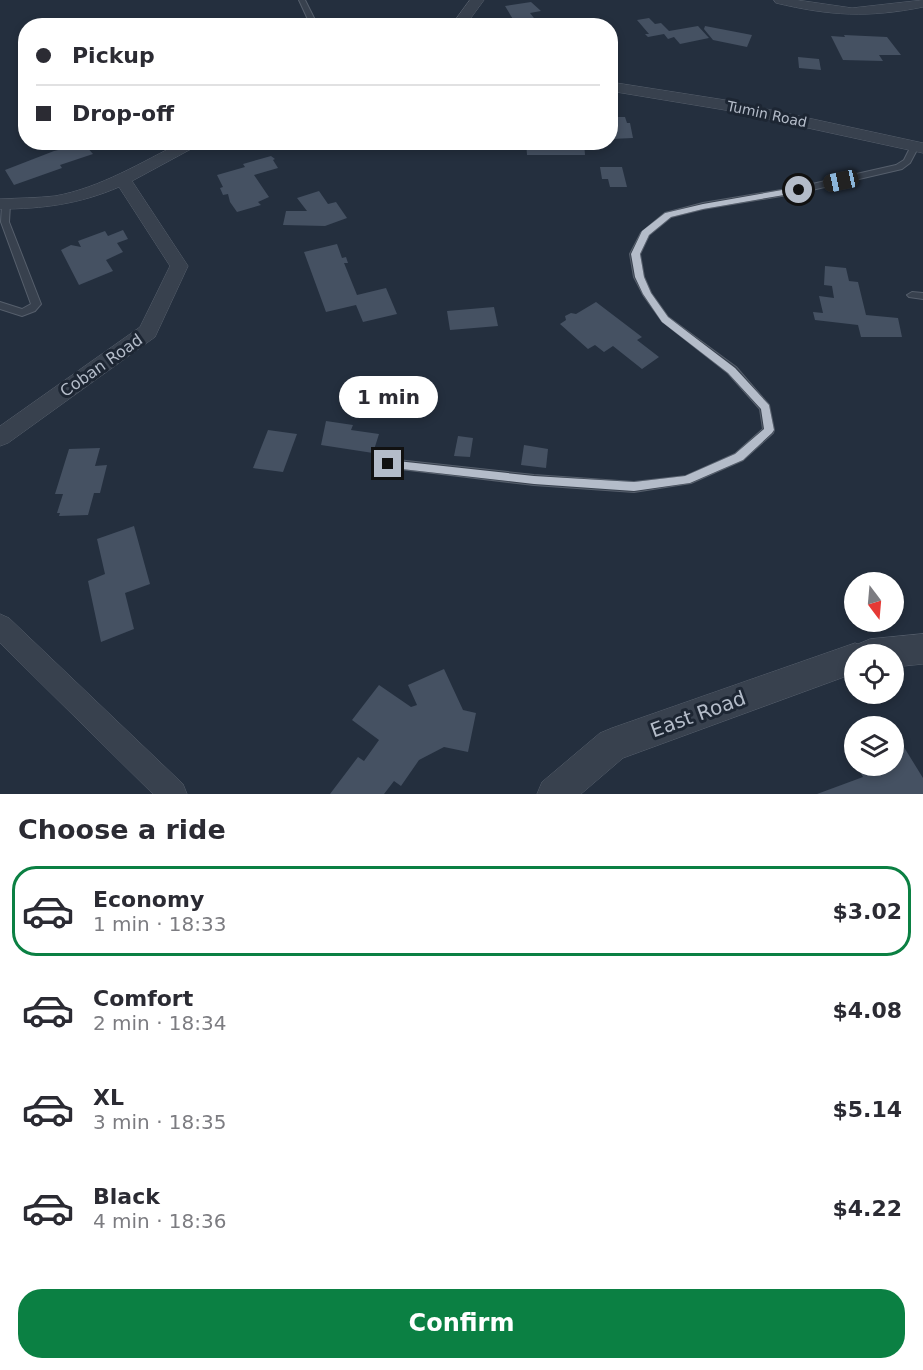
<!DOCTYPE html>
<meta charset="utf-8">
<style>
:root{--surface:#fff;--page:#f7f7f7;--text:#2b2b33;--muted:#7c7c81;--line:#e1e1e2;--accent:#0b8043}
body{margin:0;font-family:"DejaVu Sans",sans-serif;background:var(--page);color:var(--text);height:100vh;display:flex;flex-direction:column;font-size:22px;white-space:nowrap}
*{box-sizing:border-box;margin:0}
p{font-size:20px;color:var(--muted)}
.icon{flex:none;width:33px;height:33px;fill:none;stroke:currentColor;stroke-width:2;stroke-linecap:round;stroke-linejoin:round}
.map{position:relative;height:794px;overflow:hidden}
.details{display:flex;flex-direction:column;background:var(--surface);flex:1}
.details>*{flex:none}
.banner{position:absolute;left:18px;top:18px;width:600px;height:132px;border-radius:24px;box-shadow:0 3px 9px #0003;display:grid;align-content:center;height:132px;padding:0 18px;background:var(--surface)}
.needle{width:39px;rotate:164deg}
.tools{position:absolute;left:844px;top:572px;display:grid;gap:12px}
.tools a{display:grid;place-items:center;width:60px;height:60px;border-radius:50%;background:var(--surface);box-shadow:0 3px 9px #0003;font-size:30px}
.end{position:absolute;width:27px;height:27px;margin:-14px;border:8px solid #b4bcc9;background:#111;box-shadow:0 0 0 3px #111}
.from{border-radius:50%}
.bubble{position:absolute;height:42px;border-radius:21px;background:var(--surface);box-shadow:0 3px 9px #0003;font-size:20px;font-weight:800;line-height:42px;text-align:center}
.car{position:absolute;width:18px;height:36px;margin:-18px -9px;border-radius:8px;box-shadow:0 0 4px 2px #0007;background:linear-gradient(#222 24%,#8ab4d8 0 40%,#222 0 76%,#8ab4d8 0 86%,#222 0)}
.banner b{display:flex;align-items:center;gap:21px;height:57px;font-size:22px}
.banner b+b{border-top:2px solid var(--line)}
.banner i{width:15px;height:15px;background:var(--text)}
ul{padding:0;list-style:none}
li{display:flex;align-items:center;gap:18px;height:90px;margin:0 12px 9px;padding:0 6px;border:3px solid transparent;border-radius:24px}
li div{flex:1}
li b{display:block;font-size:22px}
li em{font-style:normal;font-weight:800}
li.current{border-color:var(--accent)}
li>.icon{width:54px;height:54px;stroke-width:1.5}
h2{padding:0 18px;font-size:27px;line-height:72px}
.button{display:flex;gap:12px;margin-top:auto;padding:12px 18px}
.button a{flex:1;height:69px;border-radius:24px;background:var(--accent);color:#fff;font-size:24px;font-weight:800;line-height:69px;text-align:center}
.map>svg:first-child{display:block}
</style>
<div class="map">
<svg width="923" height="794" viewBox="0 0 923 794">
<rect width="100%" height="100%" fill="#242f3e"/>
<g fill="#455162">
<polygon points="531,2 541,11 530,13 534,18 514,21 505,6"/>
<polygon points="649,18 655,24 661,23 669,31 698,26 709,38 680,44 674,37 668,39 664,34 648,37 645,34 649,34 637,20"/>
<polygon points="705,26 752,35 747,47 713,40 704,29"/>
<polygon points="844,35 887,37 901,55 879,55 883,61 843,60 831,36 845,37"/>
<polygon points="798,57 819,59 821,70 799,68"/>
<polygon points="610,117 625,117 627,123 630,123 633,138 611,139"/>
<polygon points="526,142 584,142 585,155 527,155"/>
<polygon points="84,144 93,154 60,165 62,168 14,185 5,170 54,151"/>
<polygon points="271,156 275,159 273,160 278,168 254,175 269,197 258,202 261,205 237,212 230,202 228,194 223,195 220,188 223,187 217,175 245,167 243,164"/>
<polygon points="600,167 622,167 627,187 610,187 608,179 602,179"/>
<polygon points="319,191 328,204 336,202 347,218 325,226 283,225 286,211 307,211 297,198"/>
<polygon points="123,230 128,239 117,243 123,252 106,260 113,271 79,285 61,250 71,245 81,247 78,241 105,231 108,236"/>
<polygon points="337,244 342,258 346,257 348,263 344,263 357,295 386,288 397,314 363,322 356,305 326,312 304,252"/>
<polygon points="825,266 846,268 849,281 858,282 866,315 898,318 902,337 861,337 858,325 815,320 813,312 823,313 819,296 834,298 832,286 824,285"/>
<polygon points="596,302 642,337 637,340 659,357 642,369 613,346 604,352 595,345 588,349 560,324 566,320 565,316 571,313 576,314"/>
<polygon points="494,307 498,326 450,330 447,311"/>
<polygon points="326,421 353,425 351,430 379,434 373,453 321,445"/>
<polygon points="268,430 297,434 283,472 253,468"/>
<polygon points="458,436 473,438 470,457 454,456"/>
<polygon points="524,445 548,449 546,468 521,465"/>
<polygon points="100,448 95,466 107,465 100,493 94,493 88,515 59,516 60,513 57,513 63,494 55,494 69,449"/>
<polygon points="134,526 150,584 125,593 134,629 101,642 88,581 105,574 97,539"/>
<polygon points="444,669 463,710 476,713 468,752 444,747 419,760 401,786 394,781 384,794 330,794 358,757 364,761 379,740 352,720 379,685 411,707 417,705 408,685"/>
<polygon points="902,744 923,778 923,794 817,794 863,777 856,765 894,765 894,747"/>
</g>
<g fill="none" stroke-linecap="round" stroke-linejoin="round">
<g stroke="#565f6c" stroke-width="2">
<g id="service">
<polygon points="299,0 305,0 318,26 311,26"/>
<polygon points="912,144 915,144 919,146 910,163 902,169 799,193 703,209 671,217 649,235 640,254 644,277 651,293 668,317 736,367 769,405 774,430 773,433 743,460 691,483 634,492 534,485 384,467 382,464 384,461 388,459 534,475 634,482 686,476 735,454 763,429 760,409 728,373 662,321 644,296 634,277 630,254 641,233 665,213 703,203 799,187 896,165 904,160"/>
<polygon points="6,201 10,204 9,222 41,304 35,311 22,316 0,309 0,302 22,309 31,304 1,222 2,204"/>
<polygon points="912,292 923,293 923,299 909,297 907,295"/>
</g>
</g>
<g stroke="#565f6c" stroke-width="1">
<g id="minor">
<polygon points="470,0 484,0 465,26 451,26"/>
<path d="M774,0H797L852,8L923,0V7C869,18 830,16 776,3Z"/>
<polygon points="610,82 725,100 923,143 923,153 725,110 610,91"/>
<path d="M182,142H204L132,181L188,266L155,337L8,443L0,446V426L140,327L170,266L119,187C80,204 42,209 0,209V199C19,198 37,198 55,196C100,188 142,162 182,142Z"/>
<polygon points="0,614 9,618 183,784 187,794 153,794 0,643"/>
</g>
</g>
<g stroke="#565f6c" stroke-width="1">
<polygon id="tertiary" points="923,634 923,664 894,667 894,654 855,654 855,673 623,758 581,794 537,794 542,782 600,733 612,728 855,643 858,644 870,639"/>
</g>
<use href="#service" fill="#38414e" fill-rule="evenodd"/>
<use href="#minor" fill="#38414e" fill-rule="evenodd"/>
<use href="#tertiary" fill="#38414e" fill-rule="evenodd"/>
</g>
<polygon fill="#b4bcc9" points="799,187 803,190 802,192 703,209 671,217 649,235 640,254 644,277 651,293 668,317 735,368 769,405 774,430 772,433 743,460 690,483 634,491 534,484 384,467 384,461 388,460 534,476 634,482 685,476 735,454 764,429 761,409 728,373 662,322 643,294 635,277 631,254 642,231 665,213 703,204"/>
<g text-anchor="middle" stroke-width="6" stroke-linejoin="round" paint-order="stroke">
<g font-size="14" fill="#b4bcc9" stroke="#1d2633">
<text transform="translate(767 114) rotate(12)" y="5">Tumin Road</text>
</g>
<g font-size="16" fill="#b4bcc9" stroke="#1d2633">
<text transform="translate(101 365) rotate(-35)" y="6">Coban Road</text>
</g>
<g font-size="20" fill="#b4bcc9" stroke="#1d2633">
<text transform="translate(698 714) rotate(-20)" y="7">East Road</text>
</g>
</g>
</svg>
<div class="tools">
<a><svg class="needle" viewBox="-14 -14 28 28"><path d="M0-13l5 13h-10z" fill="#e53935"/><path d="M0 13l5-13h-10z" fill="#7c7c81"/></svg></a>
<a><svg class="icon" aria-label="locate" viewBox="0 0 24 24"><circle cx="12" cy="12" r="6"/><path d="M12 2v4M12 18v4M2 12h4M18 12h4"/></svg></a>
<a><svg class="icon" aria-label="layers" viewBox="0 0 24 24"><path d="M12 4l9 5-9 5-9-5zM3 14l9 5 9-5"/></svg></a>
</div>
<i class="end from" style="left:799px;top:190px"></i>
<i class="end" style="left:388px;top:464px"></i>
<div class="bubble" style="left:339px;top:376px;width:99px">1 min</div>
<i class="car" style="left:841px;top:181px;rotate:258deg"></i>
<div class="banner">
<b><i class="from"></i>Pickup</b>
<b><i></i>Drop-off</b>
</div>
</div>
<section class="details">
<h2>Choose a ride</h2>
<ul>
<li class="current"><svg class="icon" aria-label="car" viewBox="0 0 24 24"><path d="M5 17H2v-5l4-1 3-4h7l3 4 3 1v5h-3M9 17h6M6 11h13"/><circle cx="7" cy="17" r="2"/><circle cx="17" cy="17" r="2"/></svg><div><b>Economy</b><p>1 min · 18:33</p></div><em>$3.02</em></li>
<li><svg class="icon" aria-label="car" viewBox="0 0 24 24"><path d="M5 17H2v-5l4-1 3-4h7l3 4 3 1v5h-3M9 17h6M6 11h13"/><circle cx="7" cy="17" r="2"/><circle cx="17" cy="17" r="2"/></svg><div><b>Comfort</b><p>2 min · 18:34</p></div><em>$4.08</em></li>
<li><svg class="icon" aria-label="car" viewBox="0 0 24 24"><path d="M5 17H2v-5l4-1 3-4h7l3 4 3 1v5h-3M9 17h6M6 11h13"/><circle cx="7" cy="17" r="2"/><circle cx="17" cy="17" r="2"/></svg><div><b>XL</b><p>3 min · 18:35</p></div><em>$5.14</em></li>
<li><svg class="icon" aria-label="car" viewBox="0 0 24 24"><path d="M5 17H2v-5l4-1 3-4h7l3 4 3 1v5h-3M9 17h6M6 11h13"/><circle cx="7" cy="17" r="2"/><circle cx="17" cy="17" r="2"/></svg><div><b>Black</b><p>4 min · 18:36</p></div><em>$4.22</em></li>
</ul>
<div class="button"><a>Confirm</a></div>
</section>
